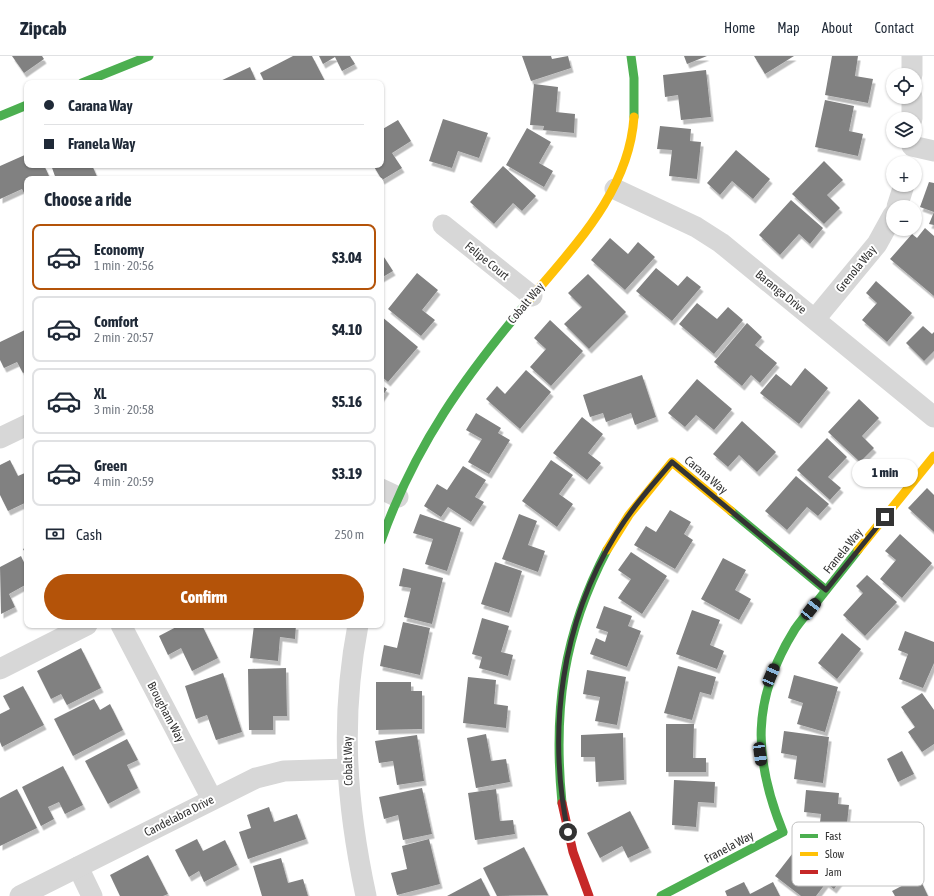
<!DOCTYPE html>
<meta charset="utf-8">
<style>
:root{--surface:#fff;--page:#f6f6f7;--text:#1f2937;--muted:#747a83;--line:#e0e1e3;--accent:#b45309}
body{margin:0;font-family:"Asap Condensed",sans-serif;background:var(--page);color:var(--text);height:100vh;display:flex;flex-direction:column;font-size:15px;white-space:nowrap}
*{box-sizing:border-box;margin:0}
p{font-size:13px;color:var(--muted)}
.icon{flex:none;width:22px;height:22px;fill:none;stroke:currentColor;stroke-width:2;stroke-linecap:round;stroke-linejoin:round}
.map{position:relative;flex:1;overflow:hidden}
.drawer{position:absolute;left:24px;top:120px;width:360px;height:452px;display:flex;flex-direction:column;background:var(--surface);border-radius:8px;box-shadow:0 1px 3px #0004}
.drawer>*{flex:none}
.hud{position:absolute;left:24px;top:24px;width:360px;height:88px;border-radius:8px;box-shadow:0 1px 3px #0004;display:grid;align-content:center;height:88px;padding:0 20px;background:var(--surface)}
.fabs{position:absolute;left:886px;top:12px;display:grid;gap:8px}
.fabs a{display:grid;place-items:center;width:36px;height:36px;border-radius:50%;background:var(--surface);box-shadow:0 1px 3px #0004;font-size:20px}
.end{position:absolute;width:18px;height:18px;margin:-9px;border:5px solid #333;background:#fff;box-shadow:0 0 0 2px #fff}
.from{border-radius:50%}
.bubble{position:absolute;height:28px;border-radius:14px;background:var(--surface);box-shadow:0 1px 3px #0004;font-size:13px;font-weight:800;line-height:28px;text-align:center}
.car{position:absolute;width:12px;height:24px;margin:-12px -6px;border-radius:5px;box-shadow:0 0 3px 1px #0007;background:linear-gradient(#222 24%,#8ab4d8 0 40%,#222 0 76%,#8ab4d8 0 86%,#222 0)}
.hud b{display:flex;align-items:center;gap:14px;height:38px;font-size:15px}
.hud b+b{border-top:1px solid var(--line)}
.hud i{width:10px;height:10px;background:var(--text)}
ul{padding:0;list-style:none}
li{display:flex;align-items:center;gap:12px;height:66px;margin:0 8px 6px;padding:0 12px;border:2px solid var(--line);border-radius:8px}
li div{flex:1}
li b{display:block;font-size:15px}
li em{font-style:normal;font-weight:800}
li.active{border-color:var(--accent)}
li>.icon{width:36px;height:36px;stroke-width:1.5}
h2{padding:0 20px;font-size:18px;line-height:48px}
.pay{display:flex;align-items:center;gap:10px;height:44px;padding:0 20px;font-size:15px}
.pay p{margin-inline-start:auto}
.primary-button{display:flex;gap:8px;margin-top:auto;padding:8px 20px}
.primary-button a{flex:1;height:46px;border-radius:24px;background:var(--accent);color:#fff;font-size:16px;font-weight:800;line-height:46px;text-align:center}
header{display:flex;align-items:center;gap:24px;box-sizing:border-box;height:56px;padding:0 20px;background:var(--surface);border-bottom:1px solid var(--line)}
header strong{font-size:19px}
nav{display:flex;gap:22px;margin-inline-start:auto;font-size:14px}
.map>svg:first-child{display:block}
</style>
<header>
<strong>Zipcab</strong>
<nav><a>Home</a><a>Map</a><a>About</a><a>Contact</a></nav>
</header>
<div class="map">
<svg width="934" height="840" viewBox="0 0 934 840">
<defs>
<filter id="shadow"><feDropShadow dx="2.5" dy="4.5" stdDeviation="0" flood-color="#0004"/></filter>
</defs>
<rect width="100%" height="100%" fill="#fff"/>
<g fill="#818181" filter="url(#shadow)">
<polygon points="12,0 42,0 44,3 24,17"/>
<polygon points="293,0 312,0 325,25 321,27 265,27 260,17"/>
<polygon points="319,0 350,0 355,8 342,15 335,1 323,8"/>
<polygon points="522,0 551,0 552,3 568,0 571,12 531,25"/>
<polygon points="684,0 707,0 687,8"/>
<polygon points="754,0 794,0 765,18"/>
<polygon points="832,0 858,0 855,20 873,23 868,47 825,39"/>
<polygon points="250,11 257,27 216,27"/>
<polygon points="706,14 711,61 681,64 678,39 665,41 663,19"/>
<polygon points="534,28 558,31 556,56 575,58 574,77 543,74 544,70 530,69"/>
<polygon points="825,44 854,50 849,75 863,78 858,100 815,91"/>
<polygon points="443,63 488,77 479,102 458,95 452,112 429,105"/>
<polygon points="398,64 411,85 392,97 402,112 382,124 373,109 381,109 381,74"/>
<polygon points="660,70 691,73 690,85 701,86 697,123 669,120 672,94 657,93"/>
<polygon points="527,72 551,86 539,107 553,115 544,131 506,109"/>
<polygon points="736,94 770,123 753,143 732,125 720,139 707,127"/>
<polygon points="27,98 27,109 44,109 49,120 43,123 27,123 27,143 22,133 0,143 0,110"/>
<polygon points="824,105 843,124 827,139 840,152 824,168 792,138"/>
<polygon points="51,109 92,109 98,123 56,123"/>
<polygon points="503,110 536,140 522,155 513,147 494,168 470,146"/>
<polygon points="929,126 934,127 934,156 920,151"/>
<polygon points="791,144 823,172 810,188 799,178 780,199 759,179"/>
<polygon points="934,156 934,169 929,168"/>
<polygon points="925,172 934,180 934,240 890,203 912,178 917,182"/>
<polygon points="610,182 628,198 638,186 655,201 625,234 591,204"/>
<polygon points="382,198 393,215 381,222 381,199"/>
<polygon points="656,212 678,230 687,220 701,231 672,265 636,235"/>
<polygon points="417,217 438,234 422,254 435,264 421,280 388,253"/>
<polygon points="588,218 626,256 589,293 564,268 582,251 568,237"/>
<polygon points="876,225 912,257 887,286 862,264 877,247 866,237"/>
<polygon points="697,247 717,263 728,251 743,264 714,298 679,268"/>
<polygon points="381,260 418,291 388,326 381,320"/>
<polygon points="550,264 583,295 551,330 530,311 546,293 534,282"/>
<polygon points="747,267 762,281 755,289 777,307 760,327 751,319 742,330 714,306"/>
<polygon points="923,270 932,278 934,276 934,295 924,305 906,287"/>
<polygon points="27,273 27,315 23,317 17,306 4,312 0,304 0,286"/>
<polygon points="805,312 828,332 799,368 760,337 776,318 791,330"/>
<polygon points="526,314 551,336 520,373 486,343 497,330 505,338"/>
<polygon points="642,319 656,361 635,369 631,357 606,366 603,357 590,361 583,339"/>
<polygon points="697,323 732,353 714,374 696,359 685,371 668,357"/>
<polygon points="381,329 387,333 381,342"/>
<polygon points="859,343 879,362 862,380 874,392 860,406 828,376"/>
<polygon points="476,357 501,372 498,377 510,384 489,418 468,406 482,383 466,374"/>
<polygon points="582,361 603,378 588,397 601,407 587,424 553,397"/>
<polygon points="742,365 776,396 757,416 739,399 728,411 713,398"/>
<polygon points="827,382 847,401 828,421 841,432 830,444 797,414"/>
<polygon points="10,404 18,420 27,416 27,446 8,455 0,439 0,409"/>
<polygon points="551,404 573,419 559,438 573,448 557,471 522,445"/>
<polygon points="463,410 486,424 475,441 484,446 471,466 448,451 441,461 424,450 437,428 447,434"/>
<polygon points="796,420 829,448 818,460 807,451 787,474 765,455"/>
<polygon points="927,432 934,439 934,476 908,452"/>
<polygon points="670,454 691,466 684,478 693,484 675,513 634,489 646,470 656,476"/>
<polygon points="420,458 461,472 447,515 425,508 433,483 413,477"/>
<polygon points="519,458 537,465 528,489 545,495 538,516 502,503"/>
<polygon points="900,478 932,507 902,542 880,523 896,504 885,495"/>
<polygon points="27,491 27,500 23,493"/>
<polygon points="631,496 667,520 642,558 618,542 631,523 618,514"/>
<polygon points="21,500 27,513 27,528 9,538 15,551 1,558 0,511"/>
<polygon points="723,502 746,514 735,534 751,543 739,564 701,543"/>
<polygon points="495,506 522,515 509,557 481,548"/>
<polygon points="403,512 443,522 432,568 404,561 411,532 399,530"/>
<polygon points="867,519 897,546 865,580 843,559 863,537 856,530"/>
<polygon points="604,550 632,560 628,570 641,575 627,611 590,598 596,582 605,586 608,576 596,572"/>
<polygon points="692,554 720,564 710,589 724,595 717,613 676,598"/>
<polygon points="482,562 509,570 501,596 513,599 508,620 479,612 482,601 472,598"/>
<polygon points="403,566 430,572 420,619 380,610 384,589 397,592"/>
<polygon points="180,569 202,569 218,602 192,615 181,592 168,599 159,580"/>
<polygon points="254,569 296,569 295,583 280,581 278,605 250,602"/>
<polygon points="905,575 934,586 934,607 923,632 899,623 908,598 898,594"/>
<polygon points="842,577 861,593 837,623 818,607"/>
<polygon points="81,592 101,632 67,649 61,638 51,643 37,615"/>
<polygon points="678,610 716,621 711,639 700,636 692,664 664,657"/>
<polygon points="286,612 287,660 273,660 273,674 249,674 248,613"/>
<polygon points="587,614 626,621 617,669 595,665 600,641 583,638"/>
<polygon points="223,617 242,676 216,684 207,659 196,663 185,630"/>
<polygon points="794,619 838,631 825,676 797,668 803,647 788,642"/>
<polygon points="468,621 496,624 494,648 508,650 506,672 463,667"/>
<polygon points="376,626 411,626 411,635 422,635 422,673 376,674"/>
<polygon points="23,630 44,669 2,691 0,686 0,658 10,653 3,640"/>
<polygon points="922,637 934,654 934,688 922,696 908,676 915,671 901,651"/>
<polygon points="94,643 100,654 110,648 123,674 73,700 54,663"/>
<polygon points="666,668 694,668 693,702 706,702 706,716 666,716"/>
<polygon points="784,675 829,681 823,727 794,723 797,700 781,697"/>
<polygon points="623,677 624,724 596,726 595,701 581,701 581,679"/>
<polygon points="486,678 491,705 506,703 510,726 476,732 467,682"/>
<polygon points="417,679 424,725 397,729 393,705 379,707 375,685"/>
<polygon points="127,683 138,704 127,709 138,732 108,748 85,705"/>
<polygon points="902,695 914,718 898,726 887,703"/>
<polygon points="63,710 83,749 65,758 59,746 48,751 54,763 41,770 22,731"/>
<polygon points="674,724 715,726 714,747 698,746 696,771 672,769"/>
<polygon points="422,732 432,778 403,784 398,759 384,763 379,741"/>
<polygon points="17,733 37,772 0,790 0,742"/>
<polygon points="496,733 500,765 513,764 515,778 475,784 468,737"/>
<polygon points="806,734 839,737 838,748 849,749 845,786 818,783 821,758 804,756"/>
<polygon points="269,751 274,766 297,758 306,783 248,803 239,776 251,772 247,759"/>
<polygon points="630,755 649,792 628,802 622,790 600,802 587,777"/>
<polygon points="197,783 203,795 225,784 237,809 204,826 199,815 189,821 175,794"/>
<polygon points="429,783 440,828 397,839 391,817 407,813 402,790"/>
<polygon points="803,784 847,816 834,833 826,827 816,840 801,840 775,820"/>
<polygon points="524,791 548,839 497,840 483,812"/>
<polygon points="148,799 168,838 163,840 120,840 110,819"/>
<polygon points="281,802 288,827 303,823 308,840 262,840 253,810"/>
<polygon points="919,821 928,840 895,840 892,835"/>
<polygon points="481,822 490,840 447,840"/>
<polygon points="744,826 750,838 773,826 780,840 727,840 725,835"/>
</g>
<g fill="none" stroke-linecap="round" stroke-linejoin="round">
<g stroke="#d7d7d7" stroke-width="21">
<polyline points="912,0 912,19"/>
<polyline points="912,41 912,63"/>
<polyline points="912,90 934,95"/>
<polyline points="615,133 696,171 721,187 934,361"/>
<polyline points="897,151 904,129"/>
<polyline points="443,169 532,240"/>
<polyline points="815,263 877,188 893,159"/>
<polyline points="0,382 27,369"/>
<polyline points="381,433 398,441"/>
<polyline points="121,569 212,743"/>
<path d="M358,569C340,663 346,747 366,840"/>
<polyline points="0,613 87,569"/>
<polyline points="78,811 92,840"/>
<polyline points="20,840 256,722 284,715 347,713"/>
</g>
<g stroke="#4caf50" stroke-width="9">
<polyline points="631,0 634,22 634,61"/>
<polyline points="82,27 149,0"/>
<polyline points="0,60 27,49"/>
<polyline points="731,455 826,534"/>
<path d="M381,485C415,389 465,320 530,243"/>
<path d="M562,747C553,654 563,578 607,494"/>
<path d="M661,840L783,776C753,702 751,643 795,573C801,564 809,555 816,547C830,529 844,512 858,494"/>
</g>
<g stroke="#ffc107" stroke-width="9">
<path d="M530,243C575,189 629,135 634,61"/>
<polyline points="607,494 629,459 672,406 731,455"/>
<polyline points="858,494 934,400"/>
</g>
<polyline stroke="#c62828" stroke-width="9" points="562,747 573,796 589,840"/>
</g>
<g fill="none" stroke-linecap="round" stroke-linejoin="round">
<path stroke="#333" stroke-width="5" d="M568,776C547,675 561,567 616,478C632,452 652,429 672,406L826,534L885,461"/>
</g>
<g text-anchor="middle" stroke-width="4" stroke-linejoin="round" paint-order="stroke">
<g font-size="12" fill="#333" stroke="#fff">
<text transform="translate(487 205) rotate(39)" y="4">Felipe Court</text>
<text transform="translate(856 213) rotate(-51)" y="4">Grenola Way</text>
<text transform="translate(781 236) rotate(39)" y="4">Baranga Drive</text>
<text transform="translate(526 247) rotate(-50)" y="4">Cobalt Way</text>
<text transform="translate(706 419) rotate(40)" y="4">Carana Way</text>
<text transform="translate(843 495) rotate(-51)" y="4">Franela Way</text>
<text transform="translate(166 656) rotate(62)" y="4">Brougham Way</text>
<text transform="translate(348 705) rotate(-91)" y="4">Cobalt Way</text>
<text transform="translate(179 760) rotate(-27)" y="4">Candelabra Drive</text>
<text transform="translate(729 791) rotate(-28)" y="4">Franela Way</text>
</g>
</g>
<rect x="792" y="766" width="132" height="64" rx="6" fill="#fff" stroke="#c2c2c2" stroke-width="1"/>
<rect x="800" y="778" width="18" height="4" fill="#4caf50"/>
<rect x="800" y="796" width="18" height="4" fill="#ffc107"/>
<rect x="800" y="814" width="18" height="4" fill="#c62828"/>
<g font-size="11" fill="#333">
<text x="825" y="784">Fast</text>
<text x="825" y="802">Slow</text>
<text x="825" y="820">Jam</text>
</g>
</svg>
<div class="fabs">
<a><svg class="icon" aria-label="locate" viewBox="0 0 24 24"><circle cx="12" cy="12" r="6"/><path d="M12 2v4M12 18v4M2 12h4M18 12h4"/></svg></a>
<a><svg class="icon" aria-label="layers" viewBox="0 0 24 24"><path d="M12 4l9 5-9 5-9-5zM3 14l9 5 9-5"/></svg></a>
<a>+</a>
<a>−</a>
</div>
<i class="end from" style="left:568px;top:776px"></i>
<i class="end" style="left:885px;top:461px"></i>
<div class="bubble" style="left:852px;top:403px;width:66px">1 min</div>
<i class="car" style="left:811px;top:553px;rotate:38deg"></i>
<i class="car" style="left:771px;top:619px;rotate:23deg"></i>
<i class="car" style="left:760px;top:698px;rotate:172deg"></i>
<div class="hud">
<b><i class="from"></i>Carana Way</b>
<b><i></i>Franela Way</b>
</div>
<section class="drawer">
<h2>Choose a ride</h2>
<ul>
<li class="active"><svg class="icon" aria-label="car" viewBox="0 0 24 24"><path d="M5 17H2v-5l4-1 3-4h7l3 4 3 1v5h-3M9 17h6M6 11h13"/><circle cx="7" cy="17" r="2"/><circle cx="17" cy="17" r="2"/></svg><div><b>Economy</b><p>1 min · 20:56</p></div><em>$3.04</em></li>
<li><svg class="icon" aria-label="car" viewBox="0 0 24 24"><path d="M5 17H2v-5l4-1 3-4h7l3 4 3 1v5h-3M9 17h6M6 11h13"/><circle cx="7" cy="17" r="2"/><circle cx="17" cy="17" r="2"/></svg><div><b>Comfort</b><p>2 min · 20:57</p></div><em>$4.10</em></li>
<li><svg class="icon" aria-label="car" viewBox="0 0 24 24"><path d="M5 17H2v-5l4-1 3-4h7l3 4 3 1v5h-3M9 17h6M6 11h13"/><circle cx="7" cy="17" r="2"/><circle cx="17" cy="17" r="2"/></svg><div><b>XL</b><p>3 min · 20:58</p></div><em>$5.16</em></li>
<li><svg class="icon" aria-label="car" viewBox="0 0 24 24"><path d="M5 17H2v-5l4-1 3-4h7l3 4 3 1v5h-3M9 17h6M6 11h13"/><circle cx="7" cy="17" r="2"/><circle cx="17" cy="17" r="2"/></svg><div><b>Green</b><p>4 min · 20:59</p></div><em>$3.19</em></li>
</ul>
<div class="pay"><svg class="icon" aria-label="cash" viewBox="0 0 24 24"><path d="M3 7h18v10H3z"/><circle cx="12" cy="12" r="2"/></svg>Cash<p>250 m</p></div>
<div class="primary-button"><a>Confirm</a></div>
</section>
</div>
